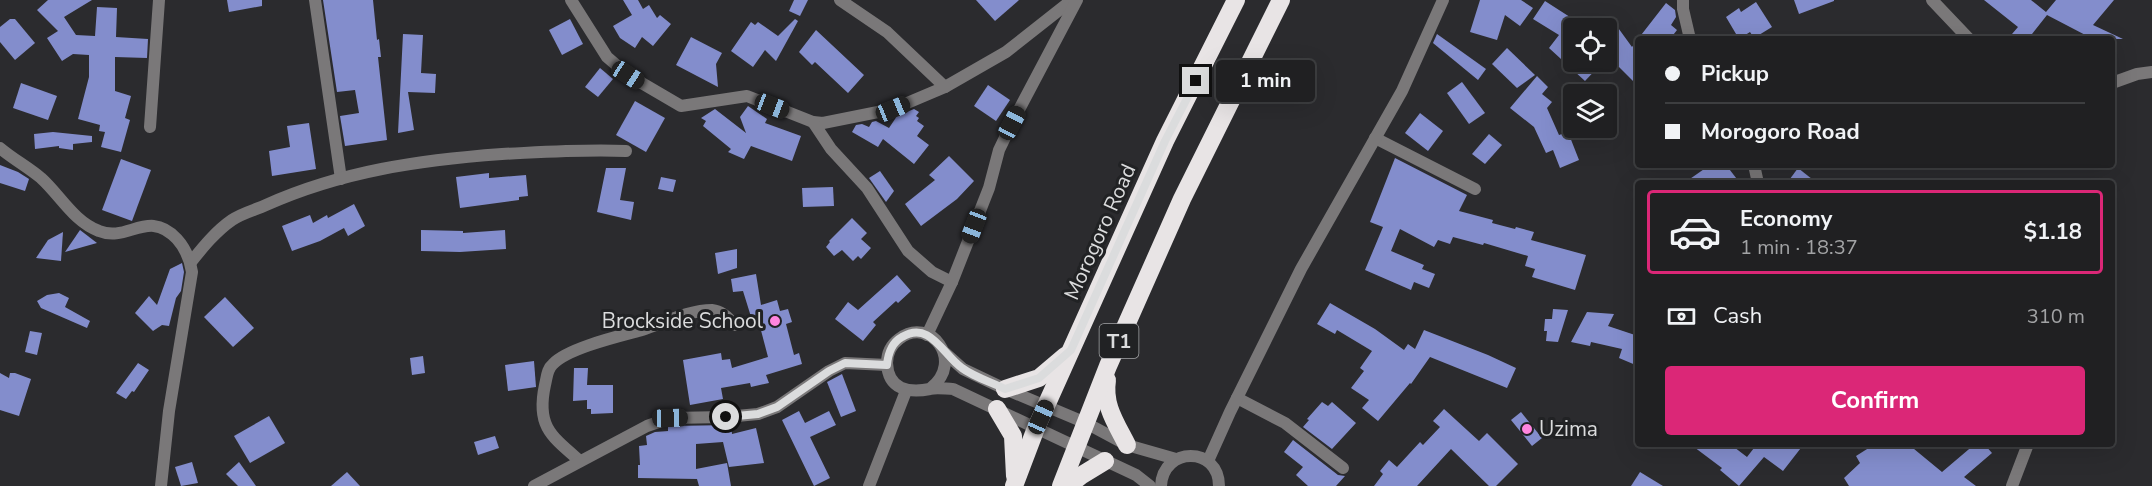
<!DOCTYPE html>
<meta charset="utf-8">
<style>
:root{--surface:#202022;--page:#2d2d2f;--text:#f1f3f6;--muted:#a2a3a5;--line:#3d3e40;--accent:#db2777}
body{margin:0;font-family:"Nunito Sans",sans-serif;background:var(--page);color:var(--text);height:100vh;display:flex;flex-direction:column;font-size:22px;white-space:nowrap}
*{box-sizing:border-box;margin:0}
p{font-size:20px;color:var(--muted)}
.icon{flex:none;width:33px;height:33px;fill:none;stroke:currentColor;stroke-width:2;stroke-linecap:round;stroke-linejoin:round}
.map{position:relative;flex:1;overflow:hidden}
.side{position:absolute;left:1635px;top:180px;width:480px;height:267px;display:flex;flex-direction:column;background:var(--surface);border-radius:6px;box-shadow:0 6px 24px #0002,0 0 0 2px var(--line)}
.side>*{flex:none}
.guide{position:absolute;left:1635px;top:36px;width:480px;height:132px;border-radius:6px;box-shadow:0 6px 24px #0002,0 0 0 2px var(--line);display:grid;align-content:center;height:132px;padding:0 30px;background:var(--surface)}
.fabs{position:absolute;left:1563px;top:18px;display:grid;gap:12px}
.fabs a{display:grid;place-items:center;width:54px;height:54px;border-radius:6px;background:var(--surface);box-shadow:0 6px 24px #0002,0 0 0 2px var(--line);font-size:30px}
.end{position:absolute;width:27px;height:27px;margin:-14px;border:8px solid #dbdcdd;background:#111;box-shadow:0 0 0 3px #111}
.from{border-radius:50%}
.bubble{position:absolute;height:42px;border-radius:6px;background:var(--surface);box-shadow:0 6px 24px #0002,0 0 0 2px var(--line);font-size:20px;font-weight:700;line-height:42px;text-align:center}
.car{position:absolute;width:18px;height:36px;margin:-18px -9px;border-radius:8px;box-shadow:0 0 4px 2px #0007;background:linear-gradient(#222 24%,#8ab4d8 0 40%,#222 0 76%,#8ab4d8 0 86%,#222 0)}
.guide b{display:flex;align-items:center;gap:21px;height:57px;font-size:22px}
.guide b+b{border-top:2px solid var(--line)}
.guide i{width:15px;height:15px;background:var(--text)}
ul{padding:10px 0 0;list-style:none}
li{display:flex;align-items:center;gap:18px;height:84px;margin:0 12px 9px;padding:0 18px;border:3px solid var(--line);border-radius:6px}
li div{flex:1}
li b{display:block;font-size:22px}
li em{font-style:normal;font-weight:700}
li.on{border-color:var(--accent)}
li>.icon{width:54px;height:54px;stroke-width:1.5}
.pay{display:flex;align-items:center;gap:15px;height:66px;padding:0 30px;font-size:22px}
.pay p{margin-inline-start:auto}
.primary-button{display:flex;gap:12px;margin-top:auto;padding:12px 30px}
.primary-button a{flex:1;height:69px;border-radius:6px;background:var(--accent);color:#fff;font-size:24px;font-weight:700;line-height:69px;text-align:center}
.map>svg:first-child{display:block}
</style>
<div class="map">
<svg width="2152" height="486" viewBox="0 0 2152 486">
<rect width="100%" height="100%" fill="#2b2b2e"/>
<g fill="#838dcc">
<polygon points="48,0 92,0 64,17 76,35 95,36 97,7 117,8 116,37 148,39 147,58 115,57 115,91 131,96 125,118 130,120 121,152 101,147 105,132 99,131 100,125 78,119 89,77 89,55 73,54 62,61 47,38 58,31 37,10"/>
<polygon points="227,0 262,0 262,6 229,12"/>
<polygon points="323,0 373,0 377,40 379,39 381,57 378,57 387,140 345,146 340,116 359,113 355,90 337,92"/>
<polygon points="623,0 638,0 643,9 649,5 657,18 660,15 671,24 653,46 642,37 635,48 620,38 613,26 632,15"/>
<polygon points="794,0 808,0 800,16 789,11"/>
<polygon points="976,0 1019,0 995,21"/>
<polygon points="1480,0 1521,0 1533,8 1520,26 1505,15 1497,40 1470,32"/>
<polygon points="1794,0 1834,0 1834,1 1799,14"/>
<polygon points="1984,0 2031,0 2046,12 2056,0 2114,0 2093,25 2123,39 2093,39 2047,15 2028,39 2018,39 2012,34 2018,27"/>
<polygon points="1545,1 1587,28 1574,28 1574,62 1603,62 1585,81 1549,48 1559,35 1533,19"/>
<polygon points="1756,2 1772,27 1754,38 1750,32 1739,39 1726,17 1739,8 1741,12"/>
<polygon points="1666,3 1675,10 1676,17 1671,25 1677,30 1670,39 1638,39"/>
<polygon points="10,19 15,19 35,43 15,60 0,42 0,27"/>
<polygon points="570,19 583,44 562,55 549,30"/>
<polygon points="795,19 798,21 776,61 765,50 753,67 731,51 751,22 755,25 758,22 778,36"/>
<polygon points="1616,25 1632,47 1638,39 1638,86 1606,54 1606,31"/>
<polygon points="816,30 864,75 848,93 815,62 812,65 799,52"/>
<polygon points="403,34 423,35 421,73 436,74 435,93 408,92 414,130 398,133"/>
<polygon points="1437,34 1486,69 1478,80 1433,43"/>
<polygon points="691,37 722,53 716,64 718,87 676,65"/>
<polygon points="1507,48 1535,75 1517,88 1492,64"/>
<polygon points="600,68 613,79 598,97 585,87"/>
<polygon points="1537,76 1548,87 1542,94 1552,102 1547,108 1559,135 1568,132 1579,160 1560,168 1553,150 1546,153 1534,127 1510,108"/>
<polygon points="1462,82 1485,113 1469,124 1447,93"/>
<polygon points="21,83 57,96 48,120 13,108"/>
<polygon points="988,85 1010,100 996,121 974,106"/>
<polygon points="635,101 665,118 646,152 616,135"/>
<polygon points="748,106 767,119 765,123 801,136 792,161 751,146 744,159 728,152 731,149 703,126 706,121 701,118 715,109 746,133 740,117"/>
<polygon points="914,109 919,112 916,116 919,118 917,121 924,126 917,136 929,145 914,164 883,139 878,147 852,132 856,125 862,124 869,127 872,122 876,121 889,128 897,116"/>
<polygon points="1420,113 1443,131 1428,151 1405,133"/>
<polygon points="309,123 316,169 272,176 269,151 290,147 287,126"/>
<polygon points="53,132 92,136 92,142 73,144 73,150 59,148 59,146 35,149 34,134"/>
<polygon points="1489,134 1502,145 1485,164 1472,154"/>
<polygon points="949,156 974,181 957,199 921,226 905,204 935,180 929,175"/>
<polygon points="1395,158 1467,195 1459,211 1493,220 1492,223 1515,229 1516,227 1534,232 1531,240 1586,255 1575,290 1532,277 1535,269 1525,266 1528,256 1484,243 1483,245 1453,237 1450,244 1438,240 1434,247 1400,229 1391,251 1424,265 1422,269 1435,274 1429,288 1414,282 1411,290 1365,270 1383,227 1370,222"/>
<polygon points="121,159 151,170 132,221 102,210"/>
<polygon points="0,165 18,172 29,179 25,191 0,183"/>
<polygon points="1710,165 1726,165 1740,183 1684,183"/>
<polygon points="606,168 626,168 620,200 634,202 631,220 597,212"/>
<polygon points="1798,168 1817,183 1787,183"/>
<polygon points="880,171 894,191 886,202 869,178"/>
<polygon points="489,173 489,178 526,175 528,196 519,197 519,200 460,208 456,177"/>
<polygon points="661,177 676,180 673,192 658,189"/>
<polygon points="833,187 834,206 803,207 802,188"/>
<polygon points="354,204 365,226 348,236 344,228 320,241 292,251 282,226 310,215 313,223 327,215 328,218"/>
<polygon points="852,218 867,233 861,239 871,248 861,259 858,256 853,261 842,250 834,256 826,247 830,242 829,241"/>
<polygon points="80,230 97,243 65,252"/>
<polygon points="421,230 463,231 463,233 505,230 506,249 460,252 421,251"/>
<polygon points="63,232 61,261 36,258 48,240"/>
<polygon points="737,249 737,268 718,274 715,253"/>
<polygon points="182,263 184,272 181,291 176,298 169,326 162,325 153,331 135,313 149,296 157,305 170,269"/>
<polygon points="756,274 761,305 777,300 780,311 788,309 792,322 786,324 794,355 799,353 802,364 766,375 769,383 751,387 750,383 721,388 723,399 690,405 683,360 721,353 722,360 730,359 732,368 768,357 758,319 752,320 743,291 733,292 731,279"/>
<polygon points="897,275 911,291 898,303 896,301 873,322 876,325 863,341 835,319 848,302 858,310"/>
<polygon points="59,293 69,298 65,307 90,321 87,328 41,308 37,301 47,295"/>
<polygon points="225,297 254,328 233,347 204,317"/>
<polygon points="1330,303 1375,329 1404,350 1408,344 1415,349 1424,330 1488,355 1516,368 1507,388 1430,357 1411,384 1410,383 1378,421 1362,408 1369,400 1351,388 1364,371 1360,368 1372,351 1337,330 1335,334 1317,324"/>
<polygon points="1553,309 1568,310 1558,342 1546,341 1547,331 1544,331 1545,319 1552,319"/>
<polygon points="1587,312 1614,314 1608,326 1638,336 1638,366 1619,358 1622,349 1591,342 1590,346 1571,342"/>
<polygon points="30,331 42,333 37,355 25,352"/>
<polygon points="423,356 425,373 412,375 410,358"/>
<polygon points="534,361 536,387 508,391 505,365"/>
<polygon points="138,363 149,370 134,392 132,391 126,399 116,393"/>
<polygon points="574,368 588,368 587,385 613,385 613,413 591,414 591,409 587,409 587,400 573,401"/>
<polygon points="0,373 9,378 10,373 15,373 31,379 19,416 0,410"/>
<polygon points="842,374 856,411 841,417 827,382"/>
<polygon points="1322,402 1328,406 1332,402 1356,423 1332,449 1303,427 1309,420 1307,419"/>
<polygon points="1444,409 1479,441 1487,433 1518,464 1496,486 1489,486 1451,449 1417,486 1374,486 1383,474 1380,471 1389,460 1397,467 1420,442 1423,445 1440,427 1433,421"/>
<polygon points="799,411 805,423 829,411 836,425 810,437 830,478 814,486 782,420"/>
<polygon points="1521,412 1542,438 1532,446 1511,420"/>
<polygon points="269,416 285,443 250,463 234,436"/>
<polygon points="731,425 732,434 756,428 764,463 729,467 723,442 696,444 696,469 727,463 731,486 699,486 697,479 638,478 638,465 640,465 639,446 647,445 646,436 655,432 668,431 668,427 671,426"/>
<polygon points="495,436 499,448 478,455 474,442"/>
<polygon points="1293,440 1338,475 1345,476 1336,486 1308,486 1296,475 1303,467 1284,452"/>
<polygon points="1690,444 1730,444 1747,457 1754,448 1748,444 1804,444 1783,471 1764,457 1739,486 1720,470 1722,468"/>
<polygon points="1875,444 1908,444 1942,472 1975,444 1984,444 1992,453 1964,477 1976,486 1849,486 1844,478 1860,463 1856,456"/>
<polygon points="192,462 198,483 181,486 175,467"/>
<polygon points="239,462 256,486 238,486 226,474"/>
<polygon points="347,472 360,486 331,486"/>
<polygon points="1640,472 1663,486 1631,486"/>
</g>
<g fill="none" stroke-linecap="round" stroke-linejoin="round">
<g stroke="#7a7879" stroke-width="12">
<polyline points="315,0 341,179"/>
<polyline points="571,0 607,57 628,75 681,106 747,96 813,122 823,123 893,109 945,87 1006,52 1072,0"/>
<polyline points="840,0 887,32 945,87"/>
<polyline points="1683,0 1683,9 1690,39"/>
<polyline points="1932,0 1969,39"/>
<polyline points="2112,83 2137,74 2152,72"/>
<polyline points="813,122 831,149 867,188 908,251 932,272 952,282"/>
<polyline points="150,127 159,0"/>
<polyline points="1375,138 1475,189"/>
<path d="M0,148C13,159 28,167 41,178C60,195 74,222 99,231C128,243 148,208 177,239C186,249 190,259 192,272L169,411L161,486"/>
<polyline points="1754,165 1758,183"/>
<path d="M191,262C203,247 216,231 232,220C242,213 255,210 266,205C342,171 420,160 502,154C544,152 584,149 626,151"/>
<polyline points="927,335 952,282 989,188 999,150 1012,123 1077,0"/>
<polyline points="944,352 963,369 1005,389 1086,423 1127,445 1176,459"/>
<path d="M931,388C965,361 930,315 899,339C891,345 887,354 887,363C888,390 909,393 930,389C937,387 946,389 953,389L1136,475L1150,486"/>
<polyline points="1237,398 1285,423 1343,468"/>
<path d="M580,461C551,436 536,426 545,385C547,377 547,369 553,364C568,348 620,336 642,330C664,323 689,310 712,310C721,311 729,318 734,325"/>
<polyline points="1208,461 1230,412 1301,269 1402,91 1443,0"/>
<polyline points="534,486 647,426 670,418 726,417 758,414 777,407 829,371 845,363 887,365"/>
<polyline points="869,486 906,391"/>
<path d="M1161,486C1163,446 1219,446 1219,486"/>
<polyline points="2012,486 2028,444"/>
</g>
<g stroke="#e8e4e5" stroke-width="18">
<path d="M1107,380C1103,405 1116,423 1127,445"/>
<polyline points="1005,389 1039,378 1065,356"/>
<polyline points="997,409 1013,436 1015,476"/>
<polyline points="1014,486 1036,428 1165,141 1236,0"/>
<polyline points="1061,486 1108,366 1182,199 1281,0"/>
<polyline points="1068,486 1082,475 1105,461"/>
</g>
</g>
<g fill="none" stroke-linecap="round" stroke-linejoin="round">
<path stroke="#dbdcdd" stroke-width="8" d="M726,417L758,414L777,407L829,371L845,363L887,365C888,354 891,343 902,337C930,320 943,355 962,368C974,377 991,382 1005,389L1039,378L1071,350L1165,141L1196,81"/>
</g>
<g fill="#ff85df" stroke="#212224" stroke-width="2">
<circle cx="775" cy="321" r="6"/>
<circle cx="1527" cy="429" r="6"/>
</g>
<g text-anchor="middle" stroke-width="6" stroke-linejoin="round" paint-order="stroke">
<rect fill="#212224" stroke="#a3a4a6" stroke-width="1.5" x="1099.5" y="324" width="39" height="34" rx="4.5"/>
<g font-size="20" font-weight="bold" fill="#dbdcdd">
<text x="1119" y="348">T1</text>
</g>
<g font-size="21" fill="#dbdcdd" stroke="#212224">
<text transform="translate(1100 232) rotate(-66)" y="7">Morogoro Road</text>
</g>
<g font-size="21" fill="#dbdcdd" stroke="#212224" text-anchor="end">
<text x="763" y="328">Brockside School</text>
<text x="1539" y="436" text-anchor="start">Uzima</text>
</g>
</g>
</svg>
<div class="fabs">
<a><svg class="icon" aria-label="locate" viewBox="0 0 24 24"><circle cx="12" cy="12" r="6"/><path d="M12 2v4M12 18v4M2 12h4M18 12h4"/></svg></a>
<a><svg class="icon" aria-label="layers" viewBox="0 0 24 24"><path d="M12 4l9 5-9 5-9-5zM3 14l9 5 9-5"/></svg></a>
</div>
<i class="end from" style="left:726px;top:417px"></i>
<i class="end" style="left:1196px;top:81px"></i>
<div class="bubble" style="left:1216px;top:60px;width:99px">1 min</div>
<i class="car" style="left:628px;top:75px;rotate:123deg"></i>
<i class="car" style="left:772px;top:106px;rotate:111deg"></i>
<i class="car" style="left:893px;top:109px;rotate:68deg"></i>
<i class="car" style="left:1012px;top:123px;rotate:28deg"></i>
<i class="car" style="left:974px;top:226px;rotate:201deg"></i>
<i class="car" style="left:1041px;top:417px;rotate:24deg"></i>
<i class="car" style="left:670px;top:418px;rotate:89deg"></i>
<div class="guide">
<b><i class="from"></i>Pickup</b>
<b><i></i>Morogoro Road</b>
</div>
<section class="side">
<ul>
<li class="on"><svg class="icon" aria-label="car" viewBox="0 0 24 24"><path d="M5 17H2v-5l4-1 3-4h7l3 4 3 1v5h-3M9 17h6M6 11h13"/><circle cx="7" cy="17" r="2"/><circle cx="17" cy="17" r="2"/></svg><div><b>Economy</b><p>1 min · 18:37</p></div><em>$1.18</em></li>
</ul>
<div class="pay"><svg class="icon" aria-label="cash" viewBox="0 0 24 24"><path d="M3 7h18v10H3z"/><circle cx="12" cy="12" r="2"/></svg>Cash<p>310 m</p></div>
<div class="primary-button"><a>Confirm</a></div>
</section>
</div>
